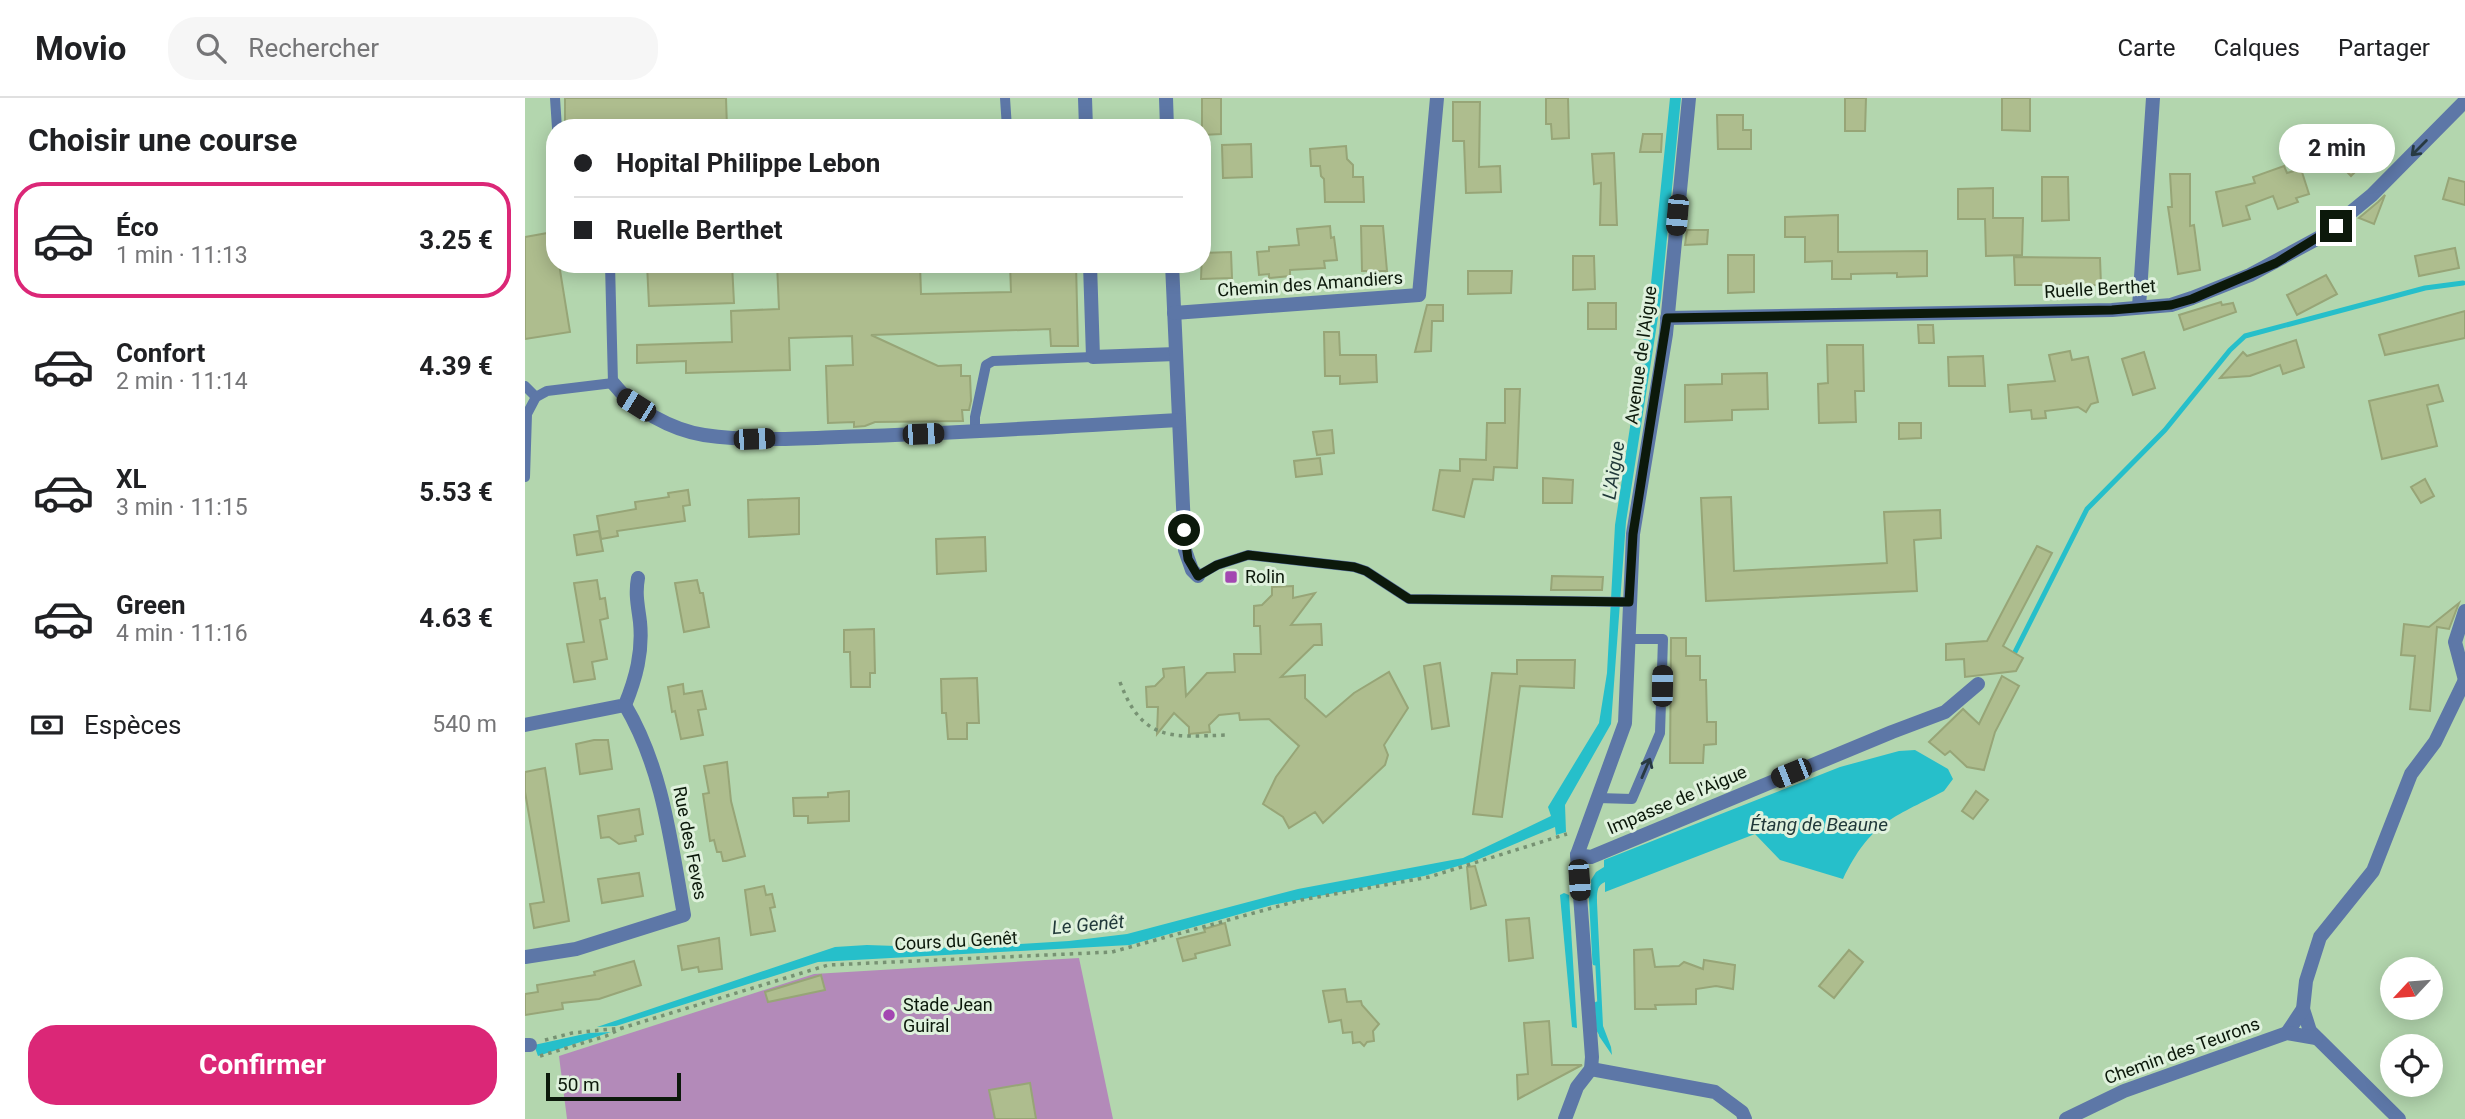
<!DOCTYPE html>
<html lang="fr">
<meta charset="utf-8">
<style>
:root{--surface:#fff;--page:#f6f6f6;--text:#202124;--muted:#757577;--line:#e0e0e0;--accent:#db2777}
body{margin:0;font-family:Roboto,sans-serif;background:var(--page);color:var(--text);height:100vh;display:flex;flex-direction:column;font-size:26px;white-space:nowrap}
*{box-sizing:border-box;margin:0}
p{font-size:23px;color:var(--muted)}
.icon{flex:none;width:38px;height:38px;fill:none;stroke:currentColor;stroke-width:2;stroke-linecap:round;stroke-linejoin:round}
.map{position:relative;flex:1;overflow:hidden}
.sheet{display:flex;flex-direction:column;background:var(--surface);width:525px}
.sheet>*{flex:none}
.banner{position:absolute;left:21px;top:21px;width:665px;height:154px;border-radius:28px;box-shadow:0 4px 18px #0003;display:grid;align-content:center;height:154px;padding:0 28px;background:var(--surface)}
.needle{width:46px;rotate:244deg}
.fabs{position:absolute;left:1855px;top:859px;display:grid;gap:14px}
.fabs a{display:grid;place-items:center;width:63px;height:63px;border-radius:50%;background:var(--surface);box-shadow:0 4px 18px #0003;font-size:35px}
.scale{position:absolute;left:21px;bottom:18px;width:135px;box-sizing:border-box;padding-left:7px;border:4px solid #0c190b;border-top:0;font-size:19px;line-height:24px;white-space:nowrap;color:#0c190b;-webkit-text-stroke:5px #dff1dd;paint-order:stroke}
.end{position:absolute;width:32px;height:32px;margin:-16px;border:9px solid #0c190b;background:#fff;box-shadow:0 0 0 4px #fff}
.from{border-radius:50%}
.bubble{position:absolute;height:49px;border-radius:24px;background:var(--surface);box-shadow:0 4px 18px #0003;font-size:23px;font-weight:700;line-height:49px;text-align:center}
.car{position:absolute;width:21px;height:42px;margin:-21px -10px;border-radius:9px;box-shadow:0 0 5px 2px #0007;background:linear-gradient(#222 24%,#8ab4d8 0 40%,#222 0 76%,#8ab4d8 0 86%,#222 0)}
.banner b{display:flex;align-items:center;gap:24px;height:66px;font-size:26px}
.banner b+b{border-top:2px solid var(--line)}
.banner i{width:18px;height:18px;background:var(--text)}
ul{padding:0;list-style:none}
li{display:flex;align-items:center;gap:21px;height:116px;margin:0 14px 10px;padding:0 14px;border:4px solid transparent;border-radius:28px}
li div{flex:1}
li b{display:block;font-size:26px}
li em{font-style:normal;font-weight:700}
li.current{border-color:var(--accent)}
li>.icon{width:63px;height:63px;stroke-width:1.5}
h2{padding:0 28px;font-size:32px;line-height:84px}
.pay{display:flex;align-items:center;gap:18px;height:77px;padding:0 28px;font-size:26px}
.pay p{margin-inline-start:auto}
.button{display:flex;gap:14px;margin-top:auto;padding:14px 28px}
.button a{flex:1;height:80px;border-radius:28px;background:var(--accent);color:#fff;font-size:28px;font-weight:700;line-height:80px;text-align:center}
header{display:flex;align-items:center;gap:42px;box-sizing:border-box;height:98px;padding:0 35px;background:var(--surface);border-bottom:2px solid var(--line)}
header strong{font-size:33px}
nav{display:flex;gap:38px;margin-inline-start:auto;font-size:24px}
.search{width:490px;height:63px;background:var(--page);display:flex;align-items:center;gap:18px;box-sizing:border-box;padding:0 24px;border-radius:28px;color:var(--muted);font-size:26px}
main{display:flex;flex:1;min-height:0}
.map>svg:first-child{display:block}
</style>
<header>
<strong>Movio</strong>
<div class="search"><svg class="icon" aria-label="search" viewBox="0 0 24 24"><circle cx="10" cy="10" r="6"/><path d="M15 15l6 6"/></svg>Rechercher</div>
<nav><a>Carte</a><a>Calques</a><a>Partager</a></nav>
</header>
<main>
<section class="sheet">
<h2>Choisir une course</h2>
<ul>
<li class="current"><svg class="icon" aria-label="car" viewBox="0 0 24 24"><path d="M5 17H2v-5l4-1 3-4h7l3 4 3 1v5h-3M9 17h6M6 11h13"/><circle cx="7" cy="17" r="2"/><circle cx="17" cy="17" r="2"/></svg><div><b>Éco</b><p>1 min · 11:13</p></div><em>3.25 €</em></li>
<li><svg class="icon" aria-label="car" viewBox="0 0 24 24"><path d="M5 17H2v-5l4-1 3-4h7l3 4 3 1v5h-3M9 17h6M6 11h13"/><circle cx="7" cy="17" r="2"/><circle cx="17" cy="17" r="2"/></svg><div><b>Confort</b><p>2 min · 11:14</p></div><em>4.39 €</em></li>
<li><svg class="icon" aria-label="car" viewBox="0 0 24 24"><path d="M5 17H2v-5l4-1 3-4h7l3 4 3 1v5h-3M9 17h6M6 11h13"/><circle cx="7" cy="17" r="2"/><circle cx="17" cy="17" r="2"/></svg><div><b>XL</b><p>3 min · 11:15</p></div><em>5.53 €</em></li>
<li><svg class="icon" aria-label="car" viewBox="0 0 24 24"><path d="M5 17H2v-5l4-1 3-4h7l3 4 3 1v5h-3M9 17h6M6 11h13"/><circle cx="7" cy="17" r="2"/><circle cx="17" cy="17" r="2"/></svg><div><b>Green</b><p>4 min · 11:16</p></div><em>4.63 €</em></li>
</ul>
<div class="pay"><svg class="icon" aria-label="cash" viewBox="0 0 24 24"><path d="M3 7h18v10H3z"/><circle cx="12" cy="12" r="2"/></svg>Espèces<p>540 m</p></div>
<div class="button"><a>Confirmer</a></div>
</section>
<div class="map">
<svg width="1940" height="1021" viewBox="0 0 1940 1021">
<rect width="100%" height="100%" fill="#b3d6ae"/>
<polygon fill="#b38ab9" points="554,860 588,1021 42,1021 34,958 289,876"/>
<g fill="#26bfca">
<polygon points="1145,0 1156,0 1136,200 1101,424 1086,626 1040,707 1041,734 1031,737 1030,729 947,764 899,778 747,807 605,847 293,864 91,928 72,929 310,849 342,847 429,850 544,843 602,836 773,791 938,760 1026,718 1023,709 1074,625 1082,575 1090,427 1124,205"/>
<path d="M1390,652L1423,671L1428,681L1419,693C1366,721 1346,724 1318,781L1255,762L1230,736L1080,794V784C1071,787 1072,797 1072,805L1078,928L1086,949L1087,957L1074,938L1066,782L1071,774L1079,769V762L1315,669L1374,653Z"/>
<polygon points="1039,795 1044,797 1052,930 1047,929 1035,797"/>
<polygon points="86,934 13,958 9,947 64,935"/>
</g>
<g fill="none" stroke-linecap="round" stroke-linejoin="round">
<g stroke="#26bfca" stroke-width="5">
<polyline points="1490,554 1562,411 1640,332 1705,252 1720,238 1900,190 1938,185"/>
<polyline points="1070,865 1066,792 1070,785"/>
<polyline points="1072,906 1074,932 1077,937"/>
</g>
</g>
<g fill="#aebd8e" stroke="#97a577" stroke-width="2">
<polygon points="40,0 201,0 202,30 76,30 76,26 40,27"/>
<polygon points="677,0 696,0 696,36 677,37"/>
<polygon points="1021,0 1043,0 1044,40 1027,41 1026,26 1021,26"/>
<polygon points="1320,0 1341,0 1340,33 1320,33"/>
<polygon points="1477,0 1505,0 1505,33 1477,32"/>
<polygon points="928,4 955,4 954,69 975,68 976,94 941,95 939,43 928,43"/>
<polygon points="1192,17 1218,17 1218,32 1226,32 1226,51 1193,51"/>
<polygon points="1809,32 1839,65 1826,78 1798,49 1798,44"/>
<polygon points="1118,36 1137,36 1136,54 1115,54"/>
<polygon points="726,46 727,79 698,80 697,47"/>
<polygon points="821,48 822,61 828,67 828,79 838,79 839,104 800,104 799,81 796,78 795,68 786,68 785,51"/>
<polygon points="1089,55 1092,127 1075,127 1076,85 1069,86 1067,56"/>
<polygon points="1759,68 1762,75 1776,71 1784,96 1771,100 1773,104 1753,111 1748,98 1721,108 1725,121 1698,128 1691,94 1730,85 1728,79"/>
<polygon points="1645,76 1665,76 1665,128 1669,127 1675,172 1653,176 1643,109 1647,109"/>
<polygon points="1517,79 1543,79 1544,122 1517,123"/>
<polygon points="1924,80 1940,84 1940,107 1918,101"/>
<polygon points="1468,90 1468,120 1498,120 1497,157 1461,158 1460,121 1433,121 1433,91"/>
<polygon points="1860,97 1849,126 1834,120 1853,104"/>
<polygon points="1313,117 1313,154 1402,153 1402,178 1372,179 1372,175 1326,176 1326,181 1307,181 1307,163 1280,164 1280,139 1260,139 1260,119"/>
<polygon points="805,128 806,140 809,139 812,162 799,163 800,170 765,172 765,178 744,180 744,176 734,177 732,154 744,153 744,149 774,147 772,131"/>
<polygon points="836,128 858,128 862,173 837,173"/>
<polygon points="1162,132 1183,132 1182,146 1160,147"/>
<polygon points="28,134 30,166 34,166 45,234 0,241 0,139"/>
<polygon points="1930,150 1934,170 1894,178 1890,158"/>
<polygon points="706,154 707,180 676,181 677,155"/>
<polygon points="1203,157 1229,157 1229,194 1203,195"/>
<polygon points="1048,158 1069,158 1070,191 1048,192"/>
<polygon points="1489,159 1575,160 1576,187 1490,187"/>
<polygon points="122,166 207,166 209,205 124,208"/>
<polygon points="252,166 395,166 396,196 486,194 485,166 551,166 553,248 526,248 525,231 346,237 413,268 436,267 436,278 445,278 446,303 444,312 437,312 438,323 350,324 340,328 329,329 329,324 303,325 301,268 328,267 327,238 264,240 265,272 161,275 161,263 112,265 112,247 207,244 206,213 254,211"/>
<polygon points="943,173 987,173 986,195 943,196"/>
<polygon points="1801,177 1812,196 1772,217 1762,197"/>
<polygon points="1696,204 1697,207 1708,205 1711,214 1659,232 1654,217"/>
<rect x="1063" y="205" width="28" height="26"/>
<polygon points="902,207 918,207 918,223 907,223 906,253 890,254"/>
<polygon points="1940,213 1940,240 1860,257 1854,237"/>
<polygon points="1393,227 1408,227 1409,245 1394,245"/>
<polygon points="799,234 814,234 815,257 851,257 852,284 815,286 815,278 800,278"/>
<polygon points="1771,242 1779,269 1758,276 1755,267 1725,278 1695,280 1718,254 1722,258"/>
<polygon points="1302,247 1338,247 1339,293 1330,293 1331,324 1294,325 1293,286 1303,285"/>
<polygon points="1545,253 1547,262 1563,259 1573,304 1566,306 1561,314 1553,309 1520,313 1521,320 1507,321 1506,312 1485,314 1483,287 1530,283 1524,257"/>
<polygon points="1619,254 1630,290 1608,297 1597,261"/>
<polygon points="1458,258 1460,288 1424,288 1423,259"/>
<polygon points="1242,275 1243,311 1207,312 1207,322 1160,324 1160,287 1197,286 1197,276"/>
<polygon points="1913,287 1918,303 1902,307 1912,348 1857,361 1844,303"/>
<polygon points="980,291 995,291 992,370 969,369 968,382 948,381 939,419 908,412 915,372 935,373 935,361 961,362 962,325 980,325"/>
<polygon points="1374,325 1396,325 1396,340 1374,341"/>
<polygon points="807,332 809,355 792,357 788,334"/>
<polygon points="795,360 797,376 771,379 769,363"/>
<polygon points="1018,380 1048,382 1047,405 1018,405"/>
<polygon points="1900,381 1909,398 1896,405 1886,389"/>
<polygon points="163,392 165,407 158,408 160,423 92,433 93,438 76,441 72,418 111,411 110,404 144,399 143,395"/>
<polygon points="1206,399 1209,473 1362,465 1359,414 1415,412 1416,440 1389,442 1392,493 1181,503 1176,400"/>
<polygon points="274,400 274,436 224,439 223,402"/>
<polygon points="74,433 78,453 52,457 49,437"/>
<polygon points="460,439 461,473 412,476 411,441"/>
<polygon points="1512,448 1527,455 1478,548 1498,560 1491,573 1440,579 1439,561 1421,562 1421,546 1462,543"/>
<polygon points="1027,478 1078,479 1077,492 1026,492"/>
<polygon points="72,482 75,501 80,500 83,520 75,522 82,561 67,564 70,581 49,584 42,546 59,544 49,485"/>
<polygon points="172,482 175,495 178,495 184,529 159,534 150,485"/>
<polygon points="768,488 768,500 790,495 766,527 796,526 797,547 789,547 756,579 780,577 780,600 801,619 829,595 864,574 883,610 859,647 863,657 860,667 798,725 790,714 764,730 758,719 738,706 751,679 774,648 744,621 715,622 714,615 694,617 684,627 685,634 664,636 664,629 649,615 632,636 633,609 622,609 621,589 630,588 639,579 638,571 659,569 661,598 682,575 710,574 709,556 736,556 735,528 729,528 729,508 737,507 747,497 747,489"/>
<polygon points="1934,505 1924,531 1912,529 1905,613 1885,611 1890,558 1876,557 1879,526 1904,529"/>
<polygon points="349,531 350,575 345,575 345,589 326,589 325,554 319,554 319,532"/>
<polygon points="1146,540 1161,540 1161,558 1175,558 1175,582 1181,582 1182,624 1191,624 1191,646 1179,647 1178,665 1145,665"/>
<polygon points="992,562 1050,562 1049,590 995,588 977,719 948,716 967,575 992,576"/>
<polygon points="915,565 924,628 907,631 899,568"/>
<polygon points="1477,578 1494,588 1470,634 1459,672 1442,669 1425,653 1420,657 1404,644 1438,611 1454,626"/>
<polygon points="452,580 454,625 442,625 442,641 423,641 421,615 417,615 416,581"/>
<polygon points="158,586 159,596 177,593 181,611 173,612 178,637 156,641 150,613 147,614 143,589"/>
<polygon points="69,642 83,642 87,671 55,676 51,646"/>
<polygon points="202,664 206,703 220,758 201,763 198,763 196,754 192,754 189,742 185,743 178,696 184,695 179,668"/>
<polygon points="20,670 44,823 9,830 5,806 19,804 0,694 0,674"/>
<polygon points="324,693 324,723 283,725 283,718 269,718 268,700 303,699 303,695"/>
<polygon points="1451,693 1463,702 1448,721 1437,713"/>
<polygon points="114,711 118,736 110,738 111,743 94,746 84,739 76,740 73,718"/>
<polygon points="950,768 961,807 946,811 942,769"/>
<polygon points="114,775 118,798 77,805 73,781"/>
<polygon points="239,788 241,797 247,796 250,809 245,810 250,833 226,837 220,792"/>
<polygon points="1004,820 1008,860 984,863 981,822"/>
<polygon points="700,825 705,847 670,856 671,860 658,863 652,841 680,834 679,831"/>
<polygon points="194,840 197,871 174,874 173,869 157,872 153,848"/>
<polygon points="1127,851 1130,869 1154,868 1159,864 1178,871 1179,862 1210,867 1208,891 1191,888 1171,891 1171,906 1130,907 1131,911 1110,911 1109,852"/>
<polygon points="1324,852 1338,864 1309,900 1294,888"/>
<polygon points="109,863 116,887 74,901 37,905 38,911 0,917 0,896 13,894 12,887 70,877 69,874"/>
<polygon points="296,877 300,892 243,904 240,894"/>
<polygon points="820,891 822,904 836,903 837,907 854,926 848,933 849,943 842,944 839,948 835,944 828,945 827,934 818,935 816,922 804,924 798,893"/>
<polygon points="1024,923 1027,967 1057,967 993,1001 992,977 1003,976 999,925"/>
<polygon points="505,985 511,1021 470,1021 464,992"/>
</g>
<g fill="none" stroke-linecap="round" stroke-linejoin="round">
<g stroke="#779273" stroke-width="3.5" stroke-dasharray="3.5 5" stroke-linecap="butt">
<path d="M595,584C617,644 647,639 702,637"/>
<polyline points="20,942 47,935 97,930 303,867 587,854 776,802 904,779 1042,736"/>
<polyline points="15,958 81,938 97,930"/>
</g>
<g stroke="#5d77a7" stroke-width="10">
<polyline points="30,0 32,30"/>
<polyline points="480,0 482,30"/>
<polyline points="0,288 11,299"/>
<polyline points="450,334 450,319 461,267 468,263 568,259"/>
<polyline points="0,379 2,316 11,299 22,293 88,285 85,166"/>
<polyline points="673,478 692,467 723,457 829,469 841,473 884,501 1104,504"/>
<polyline points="1073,700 1107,701 1135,635 1138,541 1105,541"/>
</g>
<g stroke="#5d77a7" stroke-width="14">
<polyline points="560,0 561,30"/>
<polyline points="641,0 642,30"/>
<polyline points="565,166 568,259 651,256"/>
<polyline points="647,166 660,452 667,472 673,478"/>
<polyline points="1614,209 1628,0"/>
<polyline points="649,215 894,197 912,0"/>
<polyline points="1142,220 1587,212 1646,207 1667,200 1725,177 1797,138 1847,97 1940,3"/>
<path d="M88,285C108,311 147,332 179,337C234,345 290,339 344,338C448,334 551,328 654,322"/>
<polyline points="1940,513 1930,544 1940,582"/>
<path d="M0,627L100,607C111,580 118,554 115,524C113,508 110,496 113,480"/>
<polyline points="1052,757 1066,759 1367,634 1420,614 1453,586"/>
<path d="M0,859L51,851L159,817C146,745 138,671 100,607"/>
<polyline points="1778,911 1785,933 1874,1021"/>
<polyline points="1762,935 1778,911 1781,883 1795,839 1848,773 1886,676 1910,644 1940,582"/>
<polyline points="0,947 5,947"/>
<polyline points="1066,971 1190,994 1217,1014 1220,1021"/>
<polyline points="1040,1021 1052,989 1066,971 1067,959 1052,757 1100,625 1108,436 1141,236 1164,0"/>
<polyline points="1541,1021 1599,993 1762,935 1791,940"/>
</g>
</g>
<defs><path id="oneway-shaft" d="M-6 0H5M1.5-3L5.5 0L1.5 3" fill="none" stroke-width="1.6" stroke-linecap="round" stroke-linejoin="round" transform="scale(1.75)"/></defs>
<g stroke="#283a42">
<use href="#oneway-shaft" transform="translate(1894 50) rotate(135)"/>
<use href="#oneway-shaft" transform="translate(1121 670) rotate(-67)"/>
</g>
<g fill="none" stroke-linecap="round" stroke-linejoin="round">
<polyline stroke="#0c190b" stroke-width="9" points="659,432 663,461 673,478 692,467 723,457 829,469 841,473 884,501 1104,504 1108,436 1142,220 1587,212 1646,207 1667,201 1751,165 1811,128"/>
</g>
<g fill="#a347b1" stroke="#dff1dd" stroke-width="2.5">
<rect x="699" y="472" width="14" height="14" rx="3.5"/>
<circle cx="364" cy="917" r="7"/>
</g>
<g text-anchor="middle" stroke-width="6" stroke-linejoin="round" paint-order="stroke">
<g font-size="18" fill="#0c190b" stroke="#dff1dd">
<text transform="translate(785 186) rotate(-4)" y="6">Chemin des Amandiers</text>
<text transform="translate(1575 191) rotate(-3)" y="6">Ruelle Berthet</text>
<text transform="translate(1116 257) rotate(-82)" y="6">Avenue de l'Aigue</text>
<text transform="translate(1152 702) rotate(-23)" y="6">Impasse de l'Aigue</text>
<text transform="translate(165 745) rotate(79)" y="6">Rue des Feves</text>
<text transform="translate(431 843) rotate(-3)" y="6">Cours du Genêt</text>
<text transform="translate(1657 953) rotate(-20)" y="6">Chemin des Teurons</text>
</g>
<g font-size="18" fill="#0c190b" stroke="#dff1dd" text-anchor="start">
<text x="720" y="485">Rolin</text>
<text x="378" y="913">Stade Jean<tspan x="378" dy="21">Guiral</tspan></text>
</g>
<g font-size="19" font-style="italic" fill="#21393a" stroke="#dff1dd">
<text transform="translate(1088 372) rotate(-81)" y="7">L'Aigue</text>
<text x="1294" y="733">Étang de Beaune</text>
<text transform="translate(563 826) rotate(-5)" y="7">Le Genêt</text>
</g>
</g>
</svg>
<div class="fabs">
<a><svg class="needle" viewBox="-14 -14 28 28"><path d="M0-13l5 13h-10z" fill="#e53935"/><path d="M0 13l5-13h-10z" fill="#757577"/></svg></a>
<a><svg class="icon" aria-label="locate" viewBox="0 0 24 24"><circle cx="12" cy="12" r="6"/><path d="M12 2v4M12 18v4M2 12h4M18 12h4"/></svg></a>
</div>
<div class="scale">50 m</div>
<i class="end from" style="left:659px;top:432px"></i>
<i class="end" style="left:1811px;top:128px"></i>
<div class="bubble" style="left:1754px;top:26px;width:116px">2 min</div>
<i class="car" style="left:1152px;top:117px;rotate:185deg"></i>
<i class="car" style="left:111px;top:307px;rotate:302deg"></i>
<i class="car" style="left:398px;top:336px;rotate:88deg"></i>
<i class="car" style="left:229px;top:341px;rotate:88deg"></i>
<i class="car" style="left:1137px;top:588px;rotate:1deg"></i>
<i class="car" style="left:1266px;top:675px;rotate:248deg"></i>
<i class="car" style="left:1054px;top:782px;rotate:176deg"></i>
<div class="banner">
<b><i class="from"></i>Hopital Philippe Lebon</b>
<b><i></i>Ruelle Berthet</b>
</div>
</div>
</main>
